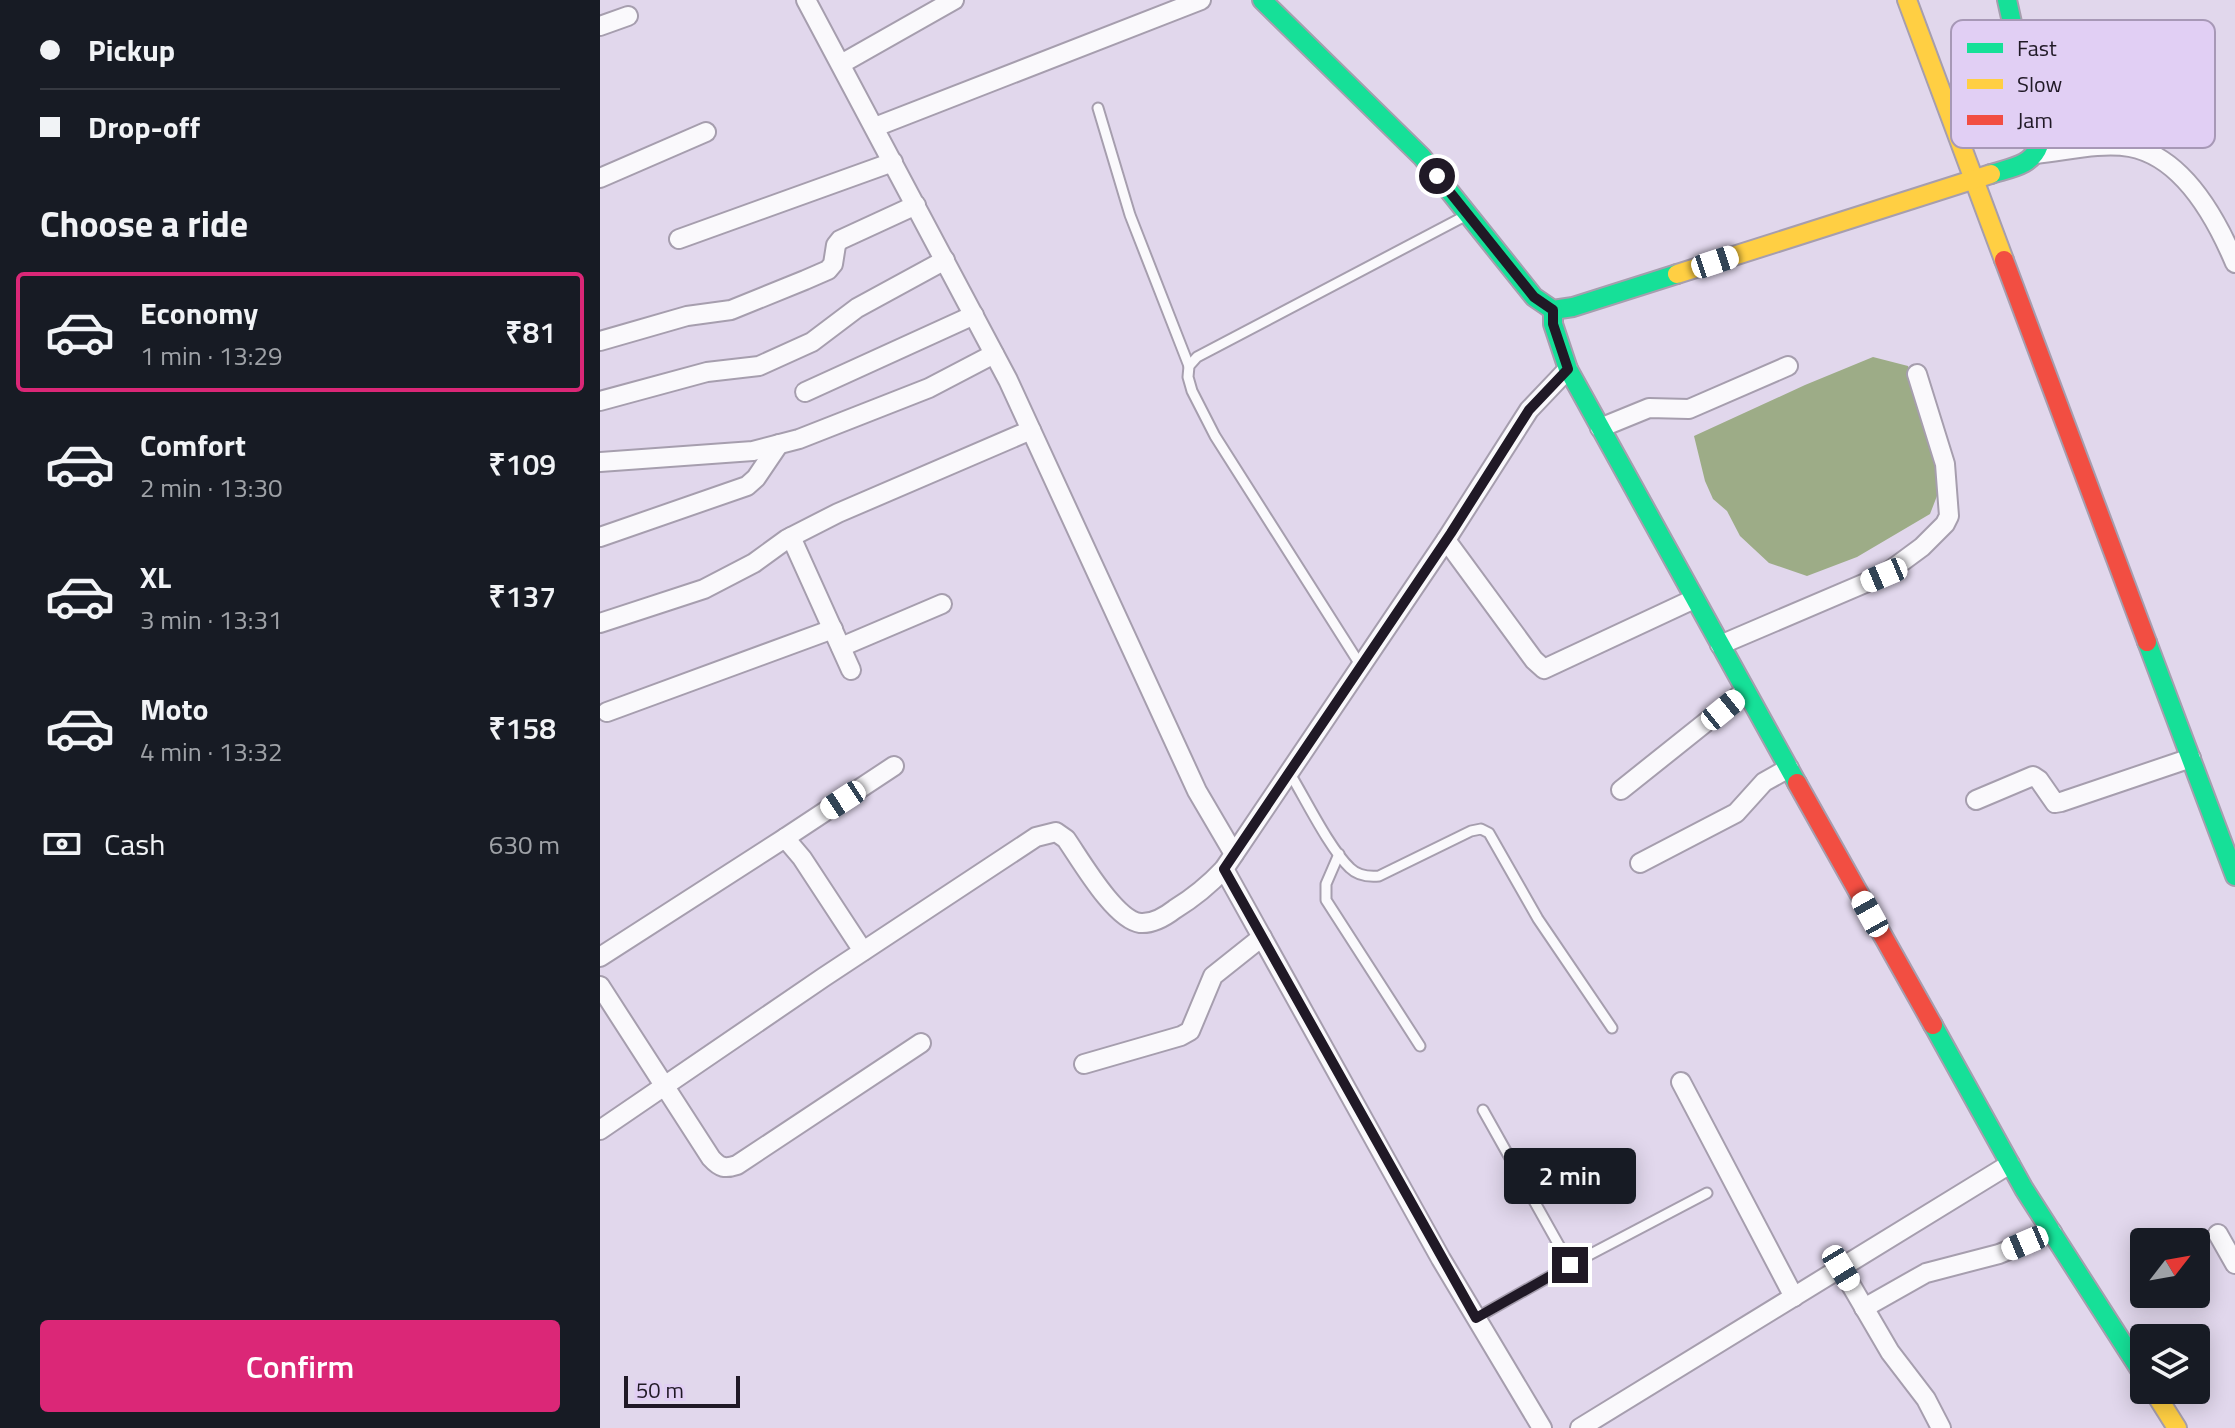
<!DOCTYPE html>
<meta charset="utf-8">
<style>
:root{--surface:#171b24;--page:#242831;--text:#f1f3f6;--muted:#9ea1a6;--line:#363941;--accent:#db2777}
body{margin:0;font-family:"Titillium Web",sans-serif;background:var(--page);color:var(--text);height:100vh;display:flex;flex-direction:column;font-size:30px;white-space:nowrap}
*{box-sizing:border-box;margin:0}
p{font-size:26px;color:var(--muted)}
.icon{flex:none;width:44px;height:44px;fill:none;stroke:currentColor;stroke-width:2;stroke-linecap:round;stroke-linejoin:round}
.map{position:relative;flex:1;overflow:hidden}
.side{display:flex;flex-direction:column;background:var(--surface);width:600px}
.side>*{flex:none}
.banner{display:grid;align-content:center;height:176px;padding:0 40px;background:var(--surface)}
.needle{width:52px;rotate:59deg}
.tools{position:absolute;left:1530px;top:1228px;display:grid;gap:16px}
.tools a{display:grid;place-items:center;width:80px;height:80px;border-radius:8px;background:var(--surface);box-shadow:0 4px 20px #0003;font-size:40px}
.scale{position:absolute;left:24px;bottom:20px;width:116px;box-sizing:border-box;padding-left:8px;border:4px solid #201926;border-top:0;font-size:22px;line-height:28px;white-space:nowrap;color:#201926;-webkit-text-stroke:6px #e1cff4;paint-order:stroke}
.end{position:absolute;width:36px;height:36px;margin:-18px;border:10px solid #201926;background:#fff;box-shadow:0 0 0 4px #fff}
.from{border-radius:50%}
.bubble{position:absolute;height:56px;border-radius:8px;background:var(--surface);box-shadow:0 4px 20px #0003;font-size:26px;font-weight:600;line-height:56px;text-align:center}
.car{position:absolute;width:24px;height:48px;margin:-24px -12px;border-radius:10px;box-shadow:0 0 6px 2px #0007;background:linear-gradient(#fff 24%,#345 0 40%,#fff 0 76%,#345 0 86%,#fff 0)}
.banner b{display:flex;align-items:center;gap:28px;height:76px;font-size:30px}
.banner b+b{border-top:2px solid var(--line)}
.banner i{width:20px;height:20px;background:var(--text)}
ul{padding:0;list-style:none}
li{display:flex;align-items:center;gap:24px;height:120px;margin:0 16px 12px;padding:0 24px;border:4px solid transparent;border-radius:8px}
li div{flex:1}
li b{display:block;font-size:30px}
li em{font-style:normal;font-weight:600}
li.current{border-color:var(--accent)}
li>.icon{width:72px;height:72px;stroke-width:1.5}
h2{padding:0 40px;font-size:36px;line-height:96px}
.pay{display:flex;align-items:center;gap:20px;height:88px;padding:0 40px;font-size:30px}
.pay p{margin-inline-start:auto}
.button{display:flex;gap:16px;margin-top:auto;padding:16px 40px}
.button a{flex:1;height:92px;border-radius:8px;background:var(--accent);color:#fff;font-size:32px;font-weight:600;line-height:92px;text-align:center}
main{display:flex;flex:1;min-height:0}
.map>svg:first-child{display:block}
</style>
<main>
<section class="side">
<div class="banner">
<b><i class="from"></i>Pickup</b>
<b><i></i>Drop-off</b>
</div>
<h2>Choose a ride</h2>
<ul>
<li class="current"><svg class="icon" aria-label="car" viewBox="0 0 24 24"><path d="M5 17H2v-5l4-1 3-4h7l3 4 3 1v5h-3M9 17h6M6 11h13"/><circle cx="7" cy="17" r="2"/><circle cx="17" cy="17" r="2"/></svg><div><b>Economy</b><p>1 min · 13:29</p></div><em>₹81</em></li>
<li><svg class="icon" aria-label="car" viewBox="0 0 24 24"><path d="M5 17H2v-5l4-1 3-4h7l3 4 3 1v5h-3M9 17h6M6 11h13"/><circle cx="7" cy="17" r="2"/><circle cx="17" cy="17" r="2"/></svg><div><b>Comfort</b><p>2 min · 13:30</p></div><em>₹109</em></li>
<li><svg class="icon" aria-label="car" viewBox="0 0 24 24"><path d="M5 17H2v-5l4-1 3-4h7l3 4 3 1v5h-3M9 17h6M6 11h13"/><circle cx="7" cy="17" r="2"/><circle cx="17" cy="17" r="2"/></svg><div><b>XL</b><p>3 min · 13:31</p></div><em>₹137</em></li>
<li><svg class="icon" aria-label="car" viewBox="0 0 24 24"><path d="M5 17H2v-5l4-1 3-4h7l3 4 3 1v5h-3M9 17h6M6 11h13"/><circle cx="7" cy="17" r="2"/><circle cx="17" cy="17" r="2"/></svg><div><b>Moto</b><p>4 min · 13:32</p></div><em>₹158</em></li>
</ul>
<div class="pay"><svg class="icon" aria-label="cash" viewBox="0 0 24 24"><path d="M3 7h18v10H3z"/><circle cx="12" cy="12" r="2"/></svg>Cash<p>630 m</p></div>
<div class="button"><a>Confirm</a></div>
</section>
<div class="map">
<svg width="1635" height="1428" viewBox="0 0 1635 1428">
<rect width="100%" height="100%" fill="#e1d7ec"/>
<polygon fill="#9dac87" points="1273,357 1308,366 1329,422 1342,483 1330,514 1257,557 1207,576 1169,563 1140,536 1127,511 1113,499 1105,481 1094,436 1205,385"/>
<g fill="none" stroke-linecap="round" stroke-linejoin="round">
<g stroke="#a69eae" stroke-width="13">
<g id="lane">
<polyline points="498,108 530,215 589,366"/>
<polyline points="761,666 615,436 592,391 588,377 589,366 597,357 865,216"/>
<path d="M689,772C705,798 729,848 750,868C758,876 768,877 779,876L871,831L881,829L889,833L938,919L1012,1028"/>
<polyline points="739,854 726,884 726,900 820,1046"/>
<polyline points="883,1110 970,1265"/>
<polyline points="876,1318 970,1265 1107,1193"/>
</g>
</g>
<g stroke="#a69eae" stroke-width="22">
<g id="street">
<polyline points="206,0 408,380 597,791 634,854"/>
<polyline points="0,26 28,16"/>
<polyline points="241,64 354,0"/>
<polyline points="275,127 601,0"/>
<path d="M1436,154C1466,151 1500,142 1530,147C1583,157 1616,218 1635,263"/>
<polyline points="0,178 106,132"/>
<polyline points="79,239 293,162"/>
<polyline points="0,341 87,316 131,310 205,280 228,270 233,264 236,245 240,240 316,205"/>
<polyline points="205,392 374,315"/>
<polyline points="0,401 107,372 159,366 212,342 257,308 345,260"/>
<polyline points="1000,428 1049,408 1089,409 1188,366"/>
<polyline points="0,462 153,451 199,439 329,388 394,354"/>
<polyline points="0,537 147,486 156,478 179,444"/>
<polyline points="191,537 251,670"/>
<polyline points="846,540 934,660 944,669 1094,599"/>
<polyline points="0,623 104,589 154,563 187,539 238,513 431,430"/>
<polyline points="1120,645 1284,575 1322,547 1345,524 1349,516 1345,464 1317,374"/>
<polyline points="241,647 342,604"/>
<polyline points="7,712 233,629"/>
<polyline points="1021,790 1145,691"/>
<polyline points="1376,800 1433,776 1439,780 1455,803 1461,802 1591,758"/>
<polyline points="185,838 294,766"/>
<polyline points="1040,863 1136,813 1164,782 1189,768"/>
<polyline points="624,869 841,1259 942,1428"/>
<polyline points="0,957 185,838 202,858 263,951"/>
<path d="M0,986L111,1158C120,1168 125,1169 137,1165L321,1043"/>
<polyline points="484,1064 581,1036 590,1031 613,976 662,937"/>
<polyline points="1081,1082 1194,1297"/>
<path d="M0,1130L224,977L436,837L456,832L466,839C480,859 515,920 540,923C552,924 566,916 575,909C593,898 609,885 624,869L846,540L929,410L968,369"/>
<polyline points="1618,1234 1635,1264"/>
<polyline points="1241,1268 1290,1352 1326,1399 1341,1428"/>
<polyline points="1264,1308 1326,1273 1399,1254 1452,1232"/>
<polyline points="980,1428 1410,1164"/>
</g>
</g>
<g stroke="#a69eae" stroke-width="22">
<g id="fast">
<polyline points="662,0 822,157 934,297 953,310 973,307 1077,274"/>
<path d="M1391,174C1410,168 1432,166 1439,145L1407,0"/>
<polyline points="953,310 953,324 968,369 1197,783"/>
<polyline points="1547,642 1635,876"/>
<polyline points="1333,1025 1424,1189 1544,1376"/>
</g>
</g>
<g stroke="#a69eae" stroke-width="22">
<g id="slow">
<polyline points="1307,0 1404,260"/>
<polyline points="1077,274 1391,174"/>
<polyline points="1553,1390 1577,1428"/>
</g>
</g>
<g stroke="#a69eae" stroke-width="22">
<g id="jam">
<polyline points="1404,260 1547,642"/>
<polyline points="1197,783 1333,1025"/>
</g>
</g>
<use href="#lane" stroke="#faf9fc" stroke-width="9"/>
<use href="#street" stroke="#faf9fc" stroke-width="18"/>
<use href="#fast" stroke="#16e098" stroke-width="18"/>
<use href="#slow" stroke="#ffcf43" stroke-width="18"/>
<use href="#jam" stroke="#f24e42" stroke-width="18"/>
</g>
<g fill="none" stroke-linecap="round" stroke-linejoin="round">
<polyline stroke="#201926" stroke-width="10" points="837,176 934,297 953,310 953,324 968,369 929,410 851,533 624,869 876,1318 970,1265"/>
</g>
<rect x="1351" y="20" width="264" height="128" rx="12" fill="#e1cff4" stroke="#a798b6" stroke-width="2"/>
<rect x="1367" y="43" width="36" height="10" fill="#16e098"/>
<rect x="1367" y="79" width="36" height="10" fill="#ffcf43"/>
<rect x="1367" y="115" width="36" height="10" fill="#f24e42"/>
<g font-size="22" fill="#201926">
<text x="1417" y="56">Fast</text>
<text x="1417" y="92">Slow</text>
<text x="1417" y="128">Jam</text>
</g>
</svg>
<div class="tools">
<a><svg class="needle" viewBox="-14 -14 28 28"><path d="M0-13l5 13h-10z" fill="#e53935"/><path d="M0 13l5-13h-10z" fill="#9ea1a6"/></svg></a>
<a><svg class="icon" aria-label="layers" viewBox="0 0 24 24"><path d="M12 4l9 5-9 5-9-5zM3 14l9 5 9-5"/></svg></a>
</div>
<div class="scale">50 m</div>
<i class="end from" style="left:837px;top:176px"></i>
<i class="end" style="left:970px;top:1265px"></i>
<div class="bubble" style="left:904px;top:1148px;width:132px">2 min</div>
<i class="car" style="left:1115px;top:262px;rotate:72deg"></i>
<i class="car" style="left:1284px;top:575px;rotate:247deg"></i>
<i class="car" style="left:1123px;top:710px;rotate:51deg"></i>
<i class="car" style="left:243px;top:800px;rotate:237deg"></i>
<i class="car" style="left:1270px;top:914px;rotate:331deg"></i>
<i class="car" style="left:1425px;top:1243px;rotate:247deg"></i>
<i class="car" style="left:1241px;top:1268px;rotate:149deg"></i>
</div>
</main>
